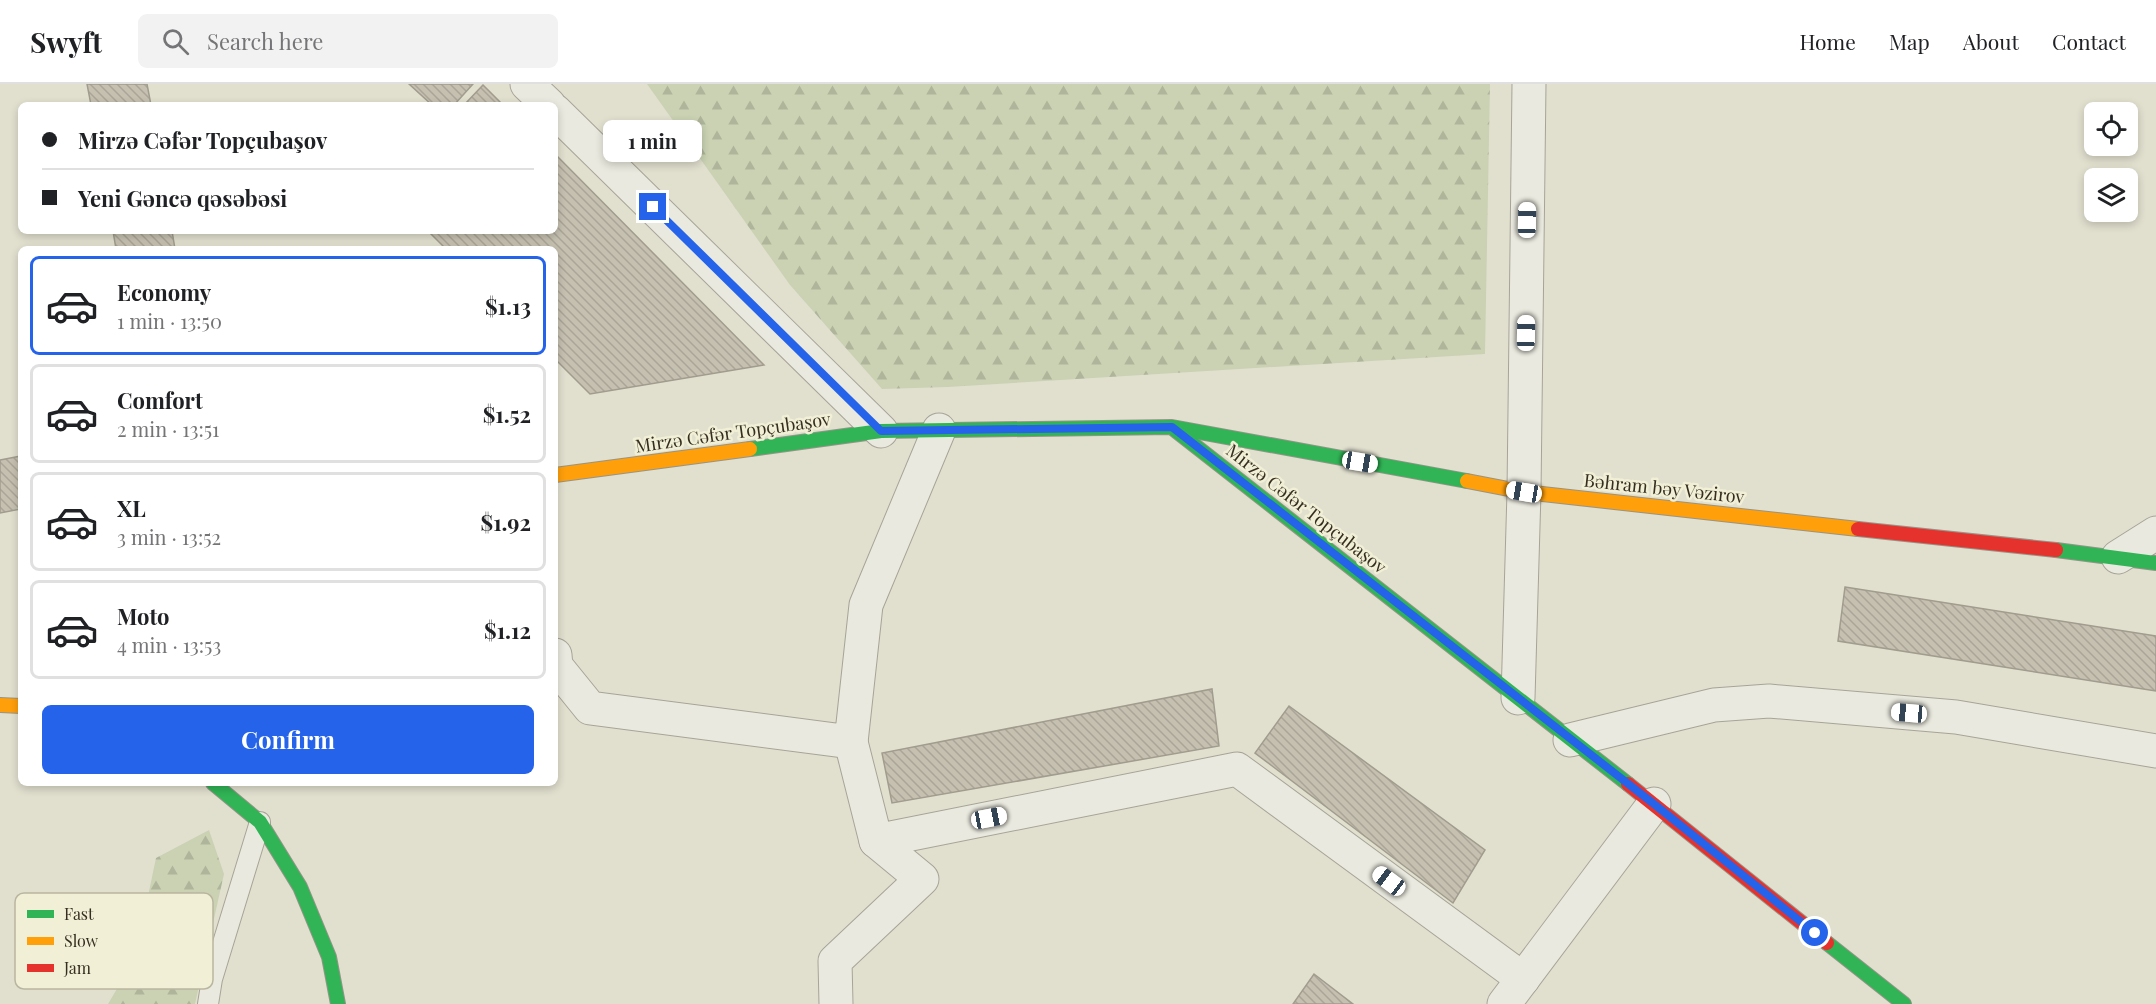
<!DOCTYPE html>
<meta charset="utf-8">
<style>
:root{--surface:#fff;--page:#f2f2f2;--text:#202124;--muted:#757577;--line:#e0e0e0;--accent:#2563eb}
body{margin:0;font-family:"Playfair Display",serif;background:var(--page);color:var(--text);height:100vh;display:flex;flex-direction:column;font-size:22px;white-space:nowrap}
*{box-sizing:border-box;margin:0}
p{font-size:20px;color:var(--muted)}
.icon{flex:none;width:33px;height:33px;fill:none;stroke:currentColor;stroke-width:2;stroke-linecap:round;stroke-linejoin:round}
.map{position:relative;flex:1;overflow:hidden}
.details{position:absolute;left:18px;top:162px;width:540px;height:540px;display:flex;flex-direction:column;background:var(--surface);border-radius:9px;box-shadow:0 3px 9px #0003}
.details>*{flex:none}
.top-card{position:absolute;left:18px;top:18px;width:540px;height:132px;border-radius:9px;box-shadow:0 3px 9px #0003;display:grid;align-content:center;height:132px;padding:0 24px;background:var(--surface)}
.controls{position:absolute;left:2084px;top:18px;display:grid;gap:12px}
.controls a{display:grid;place-items:center;width:54px;height:54px;border-radius:9px;background:var(--surface);box-shadow:0 3px 9px #0003;font-size:30px}
.end{position:absolute;width:27px;height:27px;margin:-14px;border:8px solid #2563eb;background:#fff;box-shadow:0 0 0 3px #fff}
.from{border-radius:50%}
.bubble{position:absolute;height:42px;border-radius:9px;background:var(--surface);box-shadow:0 3px 9px #0003;font-size:20px;font-weight:700;line-height:42px;text-align:center}
.car{position:absolute;width:18px;height:36px;margin:-18px -9px;border-radius:8px;box-shadow:0 0 4px 2px #0007;background:linear-gradient(#fff 24%,#345 0 40%,#fff 0 76%,#345 0 86%,#fff 0)}
.top-card b{display:flex;align-items:center;gap:21px;height:57px;font-size:22px}
.top-card b+b{border-top:2px solid var(--line)}
.top-card i{width:15px;height:15px;background:var(--text)}
ul{padding:10px 0 0;list-style:none}
li{display:flex;align-items:center;gap:18px;height:99px;margin:0 12px 9px;padding:0 12px;border:3px solid var(--line);border-radius:9px}
li div{flex:1}
li b{display:block;font-size:22px}
li em{font-style:normal;font-weight:700}
li.selected{border-color:var(--accent)}
li>.icon{width:54px;height:54px;stroke-width:1.5}
.primary-button{display:flex;gap:12px;margin-top:auto;padding:12px 24px}
.primary-button a{flex:1;height:69px;border-radius:9px;background:var(--accent);color:#fff;font-size:24px;font-weight:700;line-height:69px;text-align:center}
header{display:flex;align-items:center;gap:36px;box-sizing:border-box;height:84px;padding:0 30px;background:var(--surface);border-bottom:2px solid var(--line)}
header strong{font-size:28px}
nav{display:flex;gap:33px;margin-inline-start:auto;font-size:21px}
.search{width:420px;height:54px;background:var(--page);display:flex;align-items:center;gap:15px;box-sizing:border-box;padding:0 21px;border-radius:9px;color:var(--muted);font-size:22px}
.map>svg:first-child{display:block}
</style>
<header>
<strong>Swyft</strong>
<div class="search"><svg class="icon" aria-label="search" viewBox="0 0 24 24"><circle cx="10" cy="10" r="6"/><path d="M15 15l6 6"/></svg>Search here</div>
<nav><a>Home</a><a>Map</a><a>About</a><a>Contact</a></nav>
</header>
<div class="map">
<svg width="2156" height="920" viewBox="0 0 2156 920">
<defs>
<pattern id="forest-firs" width="22" height="20" patternUnits="userSpaceOnUse" patternTransform="scale(1.5)"><rect width="22" height="20" fill="#cad2b3"/><path d="M5 1l3.5 6h-7zM16 11l3.5 6h-7z" fill="#aeb59a"/></pattern>
<pattern id="building-back-hatch" width="6" height="6" patternUnits="userSpaceOnUse" patternTransform="scale(1.5)"><rect width="6" height="6" fill="#c5c0b0"/><path d="M-1 5l2 2M0 0l6 6M5-1l2 2" fill="none" stroke="#aaa597"/></pattern>
</defs>
<rect width="100%" height="100%" fill="#e1e0cf"/>
<g fill="url(#forest-firs)">
<polygon points="647,0 1490,0 1485,270 948,303 882,305 790,201"/>
<polygon points="209,746 224,790 195,920 108,920 135,874 156,774"/>
</g>
<g fill="url(#building-back-hatch)" stroke="#a19c8e" stroke-width="1.5">
<polygon points="87,0 147,0 151,21 91,21"/>
<polygon points="409,0 473,0 454,21 432,21"/>
<polygon points="483,1 503,21 464,21"/>
<polygon points="555,70 764,281 590,310 555,275 555,165 446,165 428,147 555,147"/>
<polygon points="113,147 172,147 175,165 116,165"/>
<polygon points="21,372 21,425 0,429 0,376"/>
<polygon points="1845,503 2156,552 2156,607 1838,557"/>
<polygon points="1212,605 1219,662 892,719 882,669"/>
<polygon points="1289,622 1485,766 1453,819 1255,669"/>
<polygon points="1314,890 1353,920 1293,920"/>
</g>
<g fill="none" stroke-linecap="round" stroke-linejoin="round">
<g stroke="#a7a497" stroke-width="22">
<polyline id="lane" points="208,920 212,895 260,738"/>
</g>
<g stroke="#a7a497" stroke-width="35">
<g id="street">
<polyline points="527,0 549,21"/>
<polyline points="555,27 881,347"/>
<polyline points="2118,473 2156,449"/>
<polyline points="555,571 556,582 590,624 851,658 866,521 939,346"/>
<polyline points="1518,614 1524,408 1529,0"/>
<polyline points="1570,656 1714,621 1769,617 1956,633 2156,667"/>
<polyline points="851,658 876,757 1237,685 1523,895"/>
<polyline points="836,920 835,877 922,795 876,757"/>
<polyline points="1504,920 1654,720"/>
</g>
</g>
<g stroke="#969488" stroke-width="16">
<g id="fast">
<polyline points="1175,346 1628,700"/>
<polyline points="750,365 881,347 1172,343 1467,397"/>
<polyline points="2056,466 2156,479"/>
<polyline points="213,699 260,738 300,803 329,873 338,920"/>
<polyline points="1827,859 1904,920"/>
</g>
</g>
<g stroke="#969488" stroke-width="16">
<g id="slow">
<polyline points="555,391 750,365"/>
<polyline points="1467,397 1524,408 1858,445"/>
<polyline points="0,621 21,622"/>
</g>
</g>
<g stroke="#969488" stroke-width="16">
<g id="jam">
<polyline points="1858,445 2056,466"/>
<polyline points="1628,700 1827,859"/>
</g>
</g>
<use href="#lane" stroke="#eae9df" stroke-width="20"/>
<use href="#street" stroke="#eae9df" stroke-width="33"/>
<use href="#fast" stroke="#30b455" stroke-width="14"/>
<use href="#slow" stroke="#ff9f0a" stroke-width="14"/>
<use href="#jam" stroke="#e5322d" stroke-width="14"/>
</g>
<g fill="none" stroke-linecap="round" stroke-linejoin="round">
<polyline stroke="#2563eb" stroke-width="8" points="653,123 881,347 1172,343 1654,720 1815,849"/>
</g>
<g text-anchor="middle" stroke-width="5" stroke-linejoin="round" paint-order="stroke">
<g font-size="18" fill="#352e20" stroke="#f1efd5">
<text transform="translate(733 349) rotate(-8)" y="6">Mirzə Cəfər Topçubaşov</text>
<text transform="translate(1664 405) rotate(6)" y="6">Bəhram bəy Vəzirov</text>
<text transform="translate(1306 425) rotate(38)" y="6">Mirzə Cəfər Topçubaşov</text>
</g>
</g>
<rect x="15" y="809" width="198" height="96" rx="9" fill="#f1efd5" stroke="#b9b59f" stroke-width="1.5"/>
<rect x="27" y="826" width="27" height="8" fill="#30b455"/>
<rect x="27" y="853" width="27" height="8" fill="#ff9f0a"/>
<rect x="27" y="880" width="27" height="8" fill="#e5322d"/>
<g font-size="16" fill="#352e20">
<text x="64" y="836">Fast</text>
<text x="64" y="863">Slow</text>
<text x="64" y="890">Jam</text>
</g>
</svg>
<div class="controls">
<a><svg class="icon" aria-label="locate" viewBox="0 0 24 24"><circle cx="12" cy="12" r="6"/><path d="M12 2v4M12 18v4M2 12h4M18 12h4"/></svg></a>
<a><svg class="icon" aria-label="layers" viewBox="0 0 24 24"><path d="M12 4l9 5-9 5-9-5zM3 14l9 5 9-5"/></svg></a>
</div>
<i class="end from" style="left:1815px;top:849px"></i>
<i class="end" style="left:653px;top:123px"></i>
<div class="bubble" style="left:603px;top:36px;width:99px">1 min</div>
<i class="car" style="left:1527px;top:136px;rotate:1deg"></i>
<i class="car" style="left:1526px;top:249px;rotate:1deg"></i>
<i class="car" style="left:1360px;top:378px;rotate:100deg"></i>
<i class="car" style="left:1524px;top:408px;rotate:280deg"></i>
<i class="car" style="left:1909px;top:629px;rotate:275deg"></i>
<i class="car" style="left:989px;top:734px;rotate:79deg"></i>
<i class="car" style="left:1389px;top:797px;rotate:307deg"></i>
<div class="top-card">
<b><i class="from"></i>Mirzə Cəfər Topçubaşov</b>
<b><i></i>Yeni Gəncə qəsəbəsi</b>
</div>
<section class="details">
<ul>
<li class="selected"><svg class="icon" aria-label="car" viewBox="0 0 24 24"><path d="M5 17H2v-5l4-1 3-4h7l3 4 3 1v5h-3M9 17h6M6 11h13"/><circle cx="7" cy="17" r="2"/><circle cx="17" cy="17" r="2"/></svg><div><b>Economy</b><p>1 min · 13:50</p></div><em>$1.13</em></li>
<li><svg class="icon" aria-label="car" viewBox="0 0 24 24"><path d="M5 17H2v-5l4-1 3-4h7l3 4 3 1v5h-3M9 17h6M6 11h13"/><circle cx="7" cy="17" r="2"/><circle cx="17" cy="17" r="2"/></svg><div><b>Comfort</b><p>2 min · 13:51</p></div><em>$1.52</em></li>
<li><svg class="icon" aria-label="car" viewBox="0 0 24 24"><path d="M5 17H2v-5l4-1 3-4h7l3 4 3 1v5h-3M9 17h6M6 11h13"/><circle cx="7" cy="17" r="2"/><circle cx="17" cy="17" r="2"/></svg><div><b>XL</b><p>3 min · 13:52</p></div><em>$1.92</em></li>
<li><svg class="icon" aria-label="car" viewBox="0 0 24 24"><path d="M5 17H2v-5l4-1 3-4h7l3 4 3 1v5h-3M9 17h6M6 11h13"/><circle cx="7" cy="17" r="2"/><circle cx="17" cy="17" r="2"/></svg><div><b>Moto</b><p>4 min · 13:53</p></div><em>$1.12</em></li>
</ul>
<div class="primary-button"><a>Confirm</a></div>
</section>
</div>
